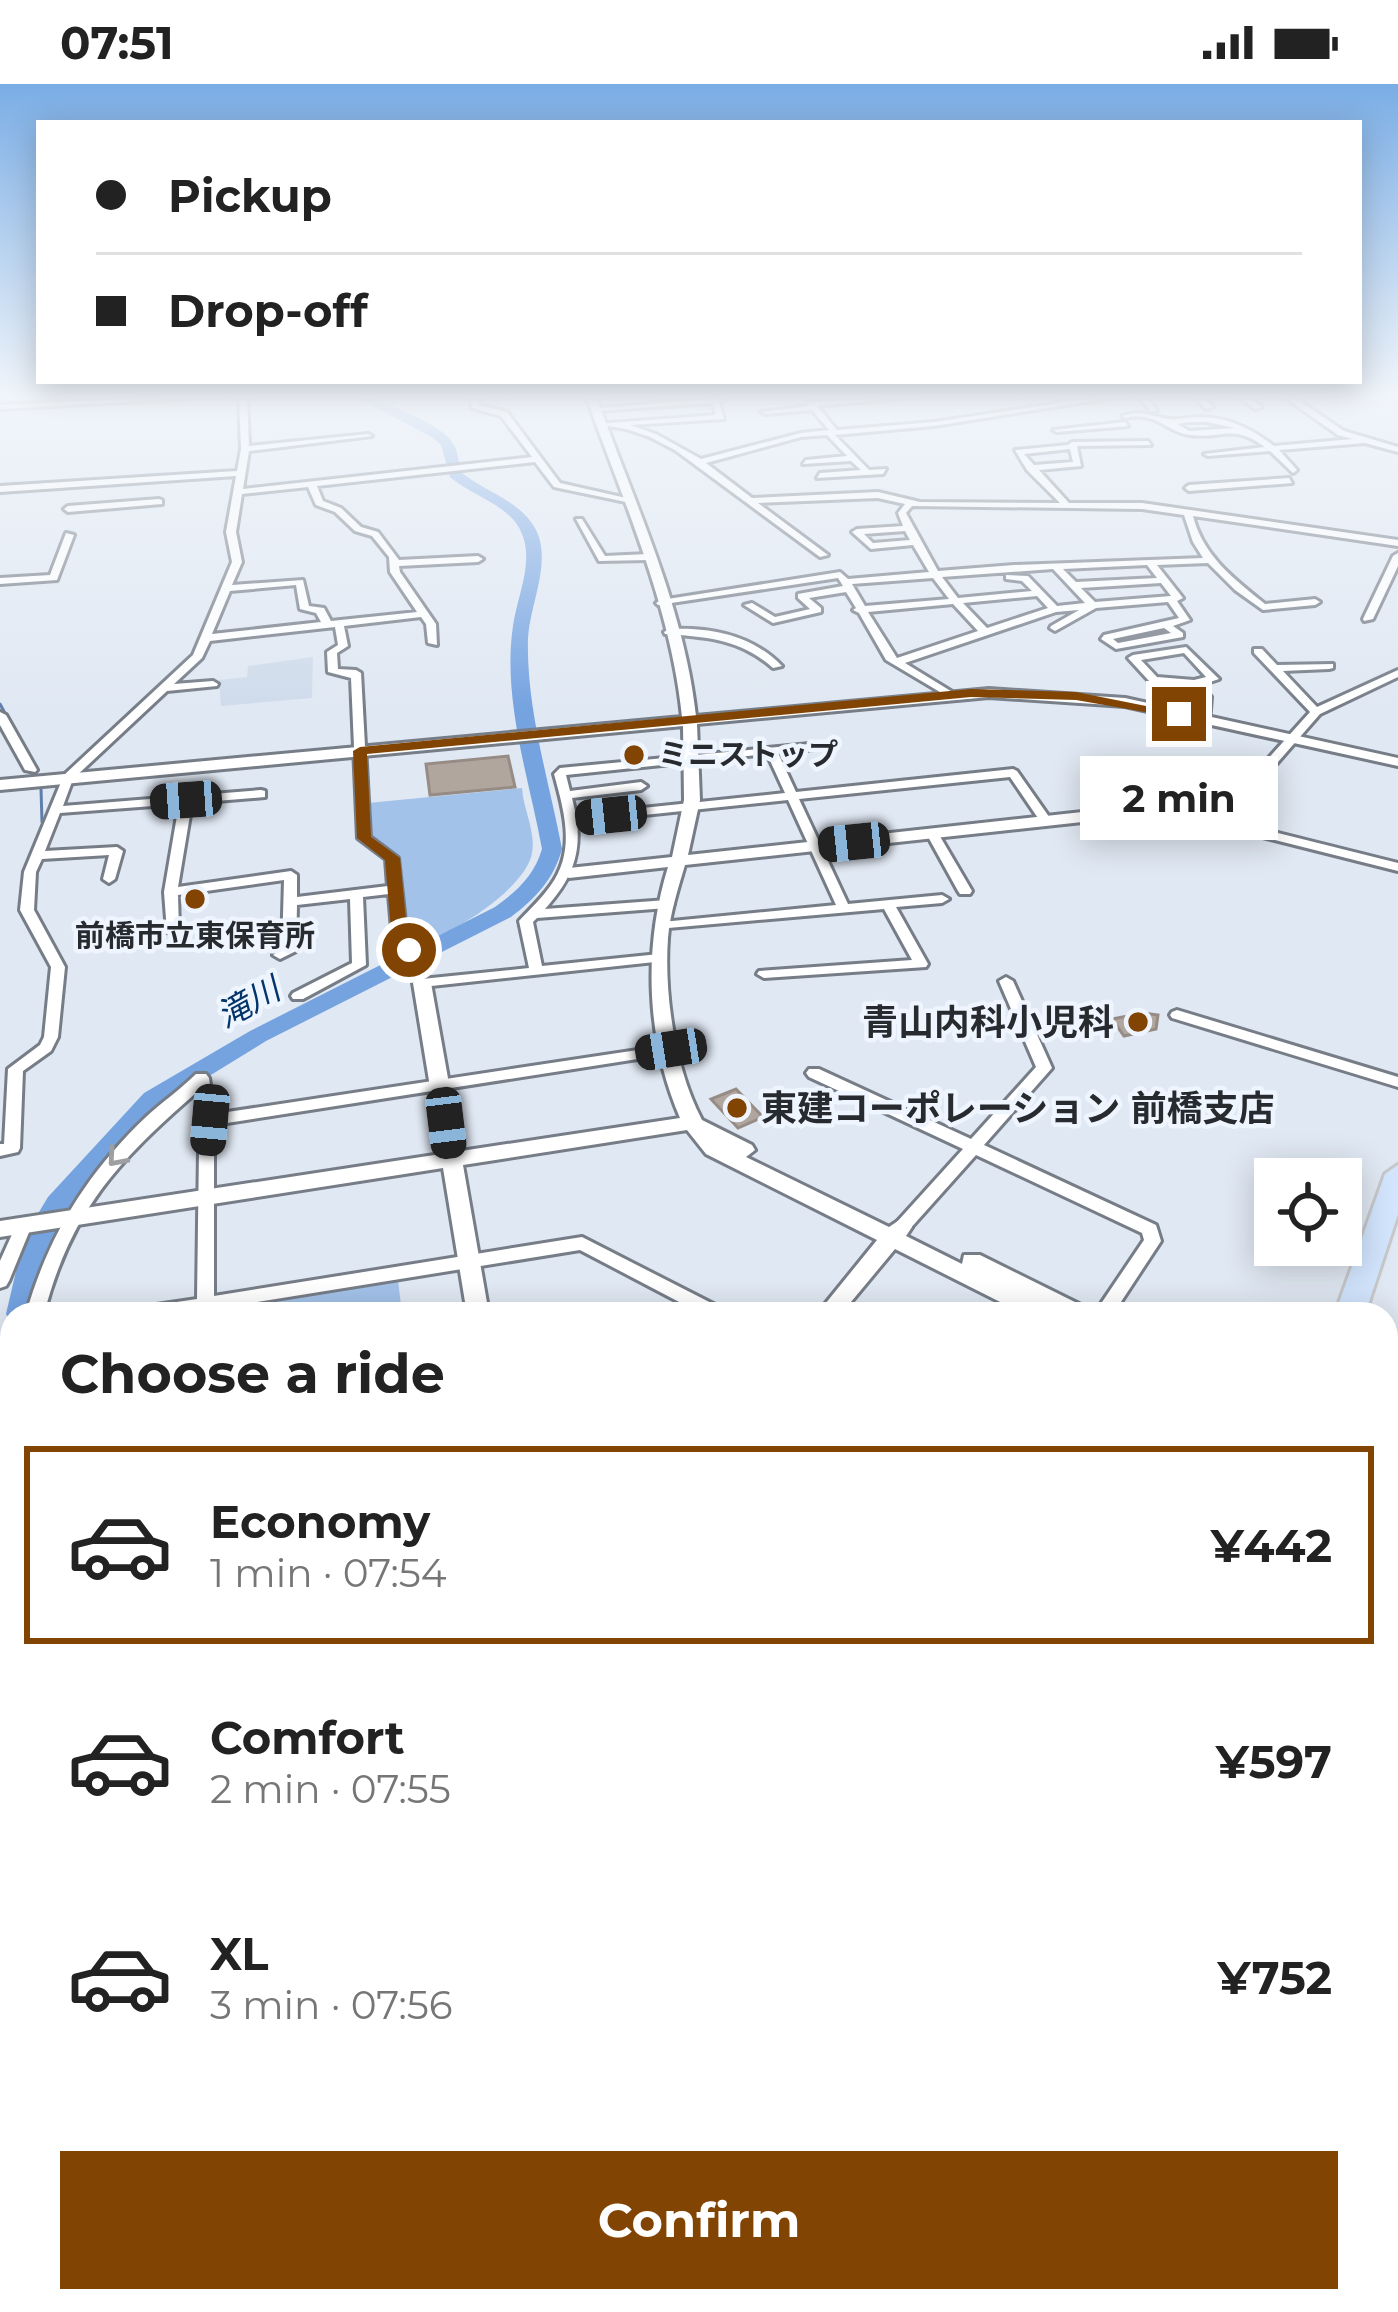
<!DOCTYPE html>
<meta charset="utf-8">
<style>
:root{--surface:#fff;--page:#f2f2f2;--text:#222;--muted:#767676;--line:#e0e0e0;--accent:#824402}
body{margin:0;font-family:Montserrat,"Noto Sans JP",sans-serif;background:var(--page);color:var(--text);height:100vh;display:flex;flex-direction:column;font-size:45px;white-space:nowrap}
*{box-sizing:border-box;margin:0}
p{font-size:39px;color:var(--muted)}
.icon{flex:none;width:66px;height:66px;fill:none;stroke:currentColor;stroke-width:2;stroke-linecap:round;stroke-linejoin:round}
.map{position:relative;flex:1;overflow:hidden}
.panel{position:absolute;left:0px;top:1218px;width:1398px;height:1011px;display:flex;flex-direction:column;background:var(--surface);border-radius:36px 36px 0 0;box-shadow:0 6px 30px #0003}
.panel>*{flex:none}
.top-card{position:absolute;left:36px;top:36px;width:1326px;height:264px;border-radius:0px;box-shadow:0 6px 30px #0003;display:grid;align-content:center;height:264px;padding:0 60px;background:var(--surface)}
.controls{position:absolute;left:1254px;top:1074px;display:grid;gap:24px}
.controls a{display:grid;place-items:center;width:108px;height:108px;border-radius:0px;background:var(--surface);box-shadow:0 6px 30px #0003;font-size:60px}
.end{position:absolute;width:54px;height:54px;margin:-27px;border:15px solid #824402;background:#fff;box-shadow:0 0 0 6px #fff}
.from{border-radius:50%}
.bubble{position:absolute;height:84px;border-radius:0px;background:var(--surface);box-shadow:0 6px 30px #0003;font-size:39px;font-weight:700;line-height:84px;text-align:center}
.car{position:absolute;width:36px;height:72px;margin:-36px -18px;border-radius:15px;box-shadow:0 0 9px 3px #0007;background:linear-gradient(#222 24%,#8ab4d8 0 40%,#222 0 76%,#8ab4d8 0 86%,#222 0)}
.top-card b{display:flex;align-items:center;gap:42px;height:114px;font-size:45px}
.top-card b+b{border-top:3px solid var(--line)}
.top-card i{width:30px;height:30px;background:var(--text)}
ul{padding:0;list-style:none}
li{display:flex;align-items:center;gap:36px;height:198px;margin:0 24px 18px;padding:0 36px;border:6px solid transparent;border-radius:0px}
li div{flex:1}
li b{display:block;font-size:45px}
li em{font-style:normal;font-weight:700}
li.on{border-color:var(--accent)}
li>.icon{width:108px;height:108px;stroke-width:1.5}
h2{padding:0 60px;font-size:54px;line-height:144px}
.button{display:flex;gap:24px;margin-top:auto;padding:24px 60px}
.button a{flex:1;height:138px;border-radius:0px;background:var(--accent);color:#fff;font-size:48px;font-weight:700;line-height:138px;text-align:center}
.status{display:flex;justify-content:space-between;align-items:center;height:84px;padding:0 60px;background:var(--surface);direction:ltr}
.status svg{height:33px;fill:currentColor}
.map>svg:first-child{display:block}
</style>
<div class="status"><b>07:51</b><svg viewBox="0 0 49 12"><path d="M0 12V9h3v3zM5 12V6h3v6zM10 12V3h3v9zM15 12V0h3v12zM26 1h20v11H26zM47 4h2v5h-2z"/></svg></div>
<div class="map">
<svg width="1398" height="2228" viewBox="0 0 1398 2228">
<rect width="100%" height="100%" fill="#e0e8f3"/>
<polygon fill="#cfdbeb" points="313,573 312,614 221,622 219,596 247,593 248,582"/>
<g fill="#a3c2e9">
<path d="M522,704C523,725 536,747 532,769C526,806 441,860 407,860L397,774L369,753L368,719Z"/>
<polygon points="391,1192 398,1196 402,1230 209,1230 216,1222"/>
<polygon points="1386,1969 1398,1976 1398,2095 1386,2088"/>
</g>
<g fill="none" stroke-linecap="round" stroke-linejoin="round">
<g stroke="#5e7fab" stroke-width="3">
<polyline points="0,620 14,646"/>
<polyline points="41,705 42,738"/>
</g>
<g fill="#75a3e0" fill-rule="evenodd">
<path d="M354,312C375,312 442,340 453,359C458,367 459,380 461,388C485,408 519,416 535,444C553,477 530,519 528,554C526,625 549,696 562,765C554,795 535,815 511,833L266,957L162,1021L68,1127L52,1154L36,1230H12L11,1238L6,1230L24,1153L48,1113L144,1009L250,947L495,823C517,807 534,792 542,765C529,694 502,615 513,542C517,513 534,479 522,450C512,422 472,412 450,393L441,361L432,353Z"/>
<polygon points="199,2217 248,2217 253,2228 204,2228"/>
</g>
</g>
<g fill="#b0a69e" stroke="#968c85" stroke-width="3">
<polygon points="508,672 515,703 430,711 426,680"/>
<polygon points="1143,929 1158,931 1156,945 1124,952 1112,935"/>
<polygon points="736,1005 763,1033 738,1044 711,1015"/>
<polygon points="1386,2163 1398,2169 1398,2228 1386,2228"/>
</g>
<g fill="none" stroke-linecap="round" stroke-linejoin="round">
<g stroke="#767d87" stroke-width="6">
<g id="minor">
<polygon points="180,312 229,312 0,325 0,321"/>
<path d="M239,312H247L249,362L368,350L372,352L249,367L243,405L532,373L501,332L472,324L470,312H478L479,321L507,328L560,399L635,416L631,419L554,403L535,378L317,402L323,417L341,424L361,443L378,448L399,476L478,472L483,475L478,478L399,482L400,488L436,540L437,561L428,559L426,540L421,533L344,542L348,562L337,569L338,585L356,586L361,589L370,753L398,774L407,856L416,865L414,868H404L393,857L389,810L363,813L366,881L303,915H293L291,912L293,909L352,879L350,815L297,821L296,867L280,875L273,871L282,865L284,796L178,811L179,845L172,849L167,848L164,808L179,720L60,729L45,767L117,763L123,767L115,795L109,799L103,795L109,771L42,775L36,788L34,826L65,883L58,953L51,967L23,987L20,1064L18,1068L0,1072V1060H4L8,985L40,961L44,953L51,883L20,826L24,788L64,691L193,571L232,478L226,448L236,392L0,408V402L237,387L241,365ZM308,403L316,421L335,428L355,447L372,452L389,473L390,488L417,528L331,537L324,524L309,522L303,496L232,501L242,478L236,448L242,410ZM296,501L300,525L316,529L321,538L212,550L230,507ZM335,543L338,561L327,568L328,588L351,594L358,754L386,775L388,802L297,813V791L291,787L178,803L192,719L265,713V707L261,706L63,722L73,695L167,607L217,602L218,600L213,597L174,600L202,574L210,557Z"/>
<path d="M713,312H721L725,316L719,318L724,335L630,341L656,350L701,375L801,349L829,346L812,326L765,330L761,328L809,322L807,320L811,318L922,312L817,322L837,346L934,338L1105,312H1123L934,342L835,351L869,386L886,385L883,390L817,394L820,389L861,386L851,377L803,380L806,376L847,372L827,351L801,353L706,379L752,414L878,408L920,418L1060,419L1027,386L1015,366L1068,361L1072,358L1148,357L1151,361L1077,362L1081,382L1039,386L1069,419H1142L1398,456V462L1193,432C1203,472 1234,495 1265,520L1315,515L1320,518L1315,521L1263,526L1235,506L1208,479L1157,481L1183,514L1177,517L1190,536L1173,542L1183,549V553L1116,565L1101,555L1104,551L1179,534L1168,518L1096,524L1055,547L1050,544L1051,542L1079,526L1056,528L905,579L954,609L955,611L950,614L886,576L859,529L853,526L856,524L846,508L809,514L821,524V528L773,539L744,521L752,519L775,533L810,525L798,514V510L843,502L838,494L658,521L656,519L661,516L840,488L848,495L929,488L913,461L871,465L852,448L857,445L903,442L898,429L905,420L878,414L758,419L828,471L820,473L675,366L650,353L626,345L597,340L716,331L712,319L596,327L592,325L715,314ZM1070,365L1073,378L1034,381L1024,370ZM912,422L1142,425L1184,431L1193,458L1203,474L1014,481L938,487L906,429ZM905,447L910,456L873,459L864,450ZM1147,481L1157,494L1076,498L1063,485ZM1053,485L1085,519L1057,522L1028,492L1006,491V495L1022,497L1032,507L958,514L942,493ZM933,494L949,515L865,522L852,500ZM1161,499L1171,512L1095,518L1081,504ZM1037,512L1048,524L987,544L963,519ZM953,520L978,547L897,574L868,528ZM1164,544L1171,549L1118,559L1113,555Z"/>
<polygon points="1138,312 1146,312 1157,327 1151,327"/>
<polygon points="1193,312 1201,312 1213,323 1206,325"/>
<polygon points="1237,312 1246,312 1262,323 1255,325"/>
<path d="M1283,312H1292L1344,347L1398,363V368L1365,359L1279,366L1297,386L1293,389L1270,367L1208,372L1204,370L1265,363C1232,339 1224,355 1190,351C1166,348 1157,327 1126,334L1122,332C1141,325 1151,333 1170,335C1180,336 1190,333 1200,333C1228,333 1252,345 1274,362L1353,355L1338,351ZM1189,338H1207L1235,344L1189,347L1178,340Z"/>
<polygon points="1390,312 1398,312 1398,316"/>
<polygon points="1125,338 1128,342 1057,348 1053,346"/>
<polygon points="1289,394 1292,399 1189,407 1185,404 1189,401"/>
<polygon points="159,415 162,416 162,420 68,428 64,425 68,422"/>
<polygon points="576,435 582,435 605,472 648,470 653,473 648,476 599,477"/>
<polygon points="66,449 74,451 57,496 0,500 0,494 50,491"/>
<polygon points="1398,469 1398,482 1373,535 1364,537 1363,535 1393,472"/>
<path d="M669,545C711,543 752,551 782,582L773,584C740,555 707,553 665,550L664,548Z"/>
<path d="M1186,563L1219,595L1201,601L1211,613L1209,638L1199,636L1201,613L1191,602L1150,598L1128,574L1133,571ZM1184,569L1206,593L1194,596L1157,593L1141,576Z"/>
<polygon points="1254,565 1262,565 1277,581 1333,580 1333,584 1329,585 1283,587 1317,623 1398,586 1398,593 1320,630 1250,710 1242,740 1398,779 1398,787 1231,745 1229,742 1240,706 1310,628 1254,569"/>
<polygon points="0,628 6,631 37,686 35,688 25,686 0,641"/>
<path d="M810,660L814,661V665L778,669L796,708L1013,685L1017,687L1052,737L1046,741L1042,740L1010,693L799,715L848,820L942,811L949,815L942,819L896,823L928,880L926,883L764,894L757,890L759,887L912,876L884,825L657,845L655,842L662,838L836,821L788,716L577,738C581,775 569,798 545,825L667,816L674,820L667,824L537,834L533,838L542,882L659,870L664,871V877L422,903L415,899L422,895L529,884L519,837C530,825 542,814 551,801C576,766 564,727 554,690L560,684ZM767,670L785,709L576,731L572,714L641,706L647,702L641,698L570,707L566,691Z"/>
<polygon points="932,745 938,749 972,807 970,810 960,810 958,807 926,749"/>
<polygon points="1006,893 1013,897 1052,984 984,1061 1156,1141 1161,1157 1113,1230 1094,1230 1144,1156 1142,1149 976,1071 908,1147 896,1147 894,1143 896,1139 963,1065 809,993 806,989 809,985 819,985 971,1055 1036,983 999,897"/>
<polygon points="1177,926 1398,993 1398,1003 1172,934 1170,931 1172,928"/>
<path d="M671,961L676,963L678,966L676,969L214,1041V1212L582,1153L723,1225L726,1230H669L672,1225L683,1220L580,1166L214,1225L213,1230H134L137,1225L143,1223L197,1215L199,1065L197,1008C118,1077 71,1126 44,1230H26C48,1152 87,1089 146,1033C162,1018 180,1006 196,990H206L209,994L214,1030Z"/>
<polygon points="24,1135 32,1141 9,1197 6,1202 0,1204 0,1177 18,1137"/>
<polygon points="1398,1753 1398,1818 1395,1827 1386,1830 1386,1765 1390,1757"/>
<polygon points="0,1863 9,1867 12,1875 12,1945 3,1941 0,1934"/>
<polygon points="12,2204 12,2217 30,2217 26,2227 0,2228 0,2209"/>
<polygon points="146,2217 179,2217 183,2228 150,2228"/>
<polygon points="261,2217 292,2217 296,2228 265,2228"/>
</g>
</g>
<g stroke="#767d87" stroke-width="6">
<g id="tertiary">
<path d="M586,312H596C633,416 684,521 696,632L989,605L1125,614L1398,674V682L1125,622L989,613L697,640L700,716L688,771L1128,723L1136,728L1128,733L685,781C678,805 670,829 668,854C664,911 675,985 702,1036L752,1061L755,1066L746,1073L889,1143L901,1135L909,1137L912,1143L906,1152L962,1180L964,1171H980L1087,1224L1090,1230H1024L895,1165L841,1230H817L877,1156L706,1070L687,1046L463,1081L489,1230H467L443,1084L0,1153V1137L441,1070L413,899L422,893L431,899L461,1067L680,1034C646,955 643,864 668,783L569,794L561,789L569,784L672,773L684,716L683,642L0,706V696L682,633C671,522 623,417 586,312Z"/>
<polygon points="12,1404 12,1426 0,1428 0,1406"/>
<polygon points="12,1751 12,1781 0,1784 0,1754"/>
<polygon points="1386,2092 1398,2097 1398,2135 1386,2130"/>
<polygon points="623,2217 659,2217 661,2228 625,2228"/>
<polygon points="824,2217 871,2217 867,2228 820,2228"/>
</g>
</g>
<g stroke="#767d87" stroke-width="6">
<g id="secondary">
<polygon points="1386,1362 1398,1367 1398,1392 1386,1387"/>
<polygon points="1386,1398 1398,1402 1398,1428 1386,1423"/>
</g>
</g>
<g stroke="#c7c8c9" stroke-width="6">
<g id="primary">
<polygon points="1398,1081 1398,1130 1365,1230 1335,1230 1385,1090"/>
<polygon points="1020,2217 1068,2217 1065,2228 1017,2228"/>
</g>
</g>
<use href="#minor" fill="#fff" fill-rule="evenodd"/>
<use href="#tertiary" fill="#fff" fill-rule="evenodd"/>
<use href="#secondary" fill="#e8f2fe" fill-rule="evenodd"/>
<use href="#primary" fill="#d2e5fd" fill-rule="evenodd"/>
</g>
<defs><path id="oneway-chevron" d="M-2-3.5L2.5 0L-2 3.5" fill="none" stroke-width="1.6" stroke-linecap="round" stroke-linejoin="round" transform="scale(3)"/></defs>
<use stroke="#9e9fa1" href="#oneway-chevron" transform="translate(116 1074) rotate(131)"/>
<linearGradient id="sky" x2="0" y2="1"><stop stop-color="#7aade5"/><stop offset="0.5" stop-color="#f1f5fa"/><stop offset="1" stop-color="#f1f5fa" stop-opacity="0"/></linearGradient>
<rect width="1398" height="624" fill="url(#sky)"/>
<polygon fill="#824402" points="971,605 1076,608 1186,630 1179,634 1076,616 971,613 367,670 371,753 400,774 408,855 417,866 409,870 392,857 385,776 357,754 353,667 360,663"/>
<g fill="#824402" stroke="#eff5fe" stroke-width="4.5">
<circle cx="634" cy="671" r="12"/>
<circle cx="195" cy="815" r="12"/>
<circle cx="1138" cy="938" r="12"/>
<circle cx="737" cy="1024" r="12"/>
</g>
<g text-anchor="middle" stroke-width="9" stroke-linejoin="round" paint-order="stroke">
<g font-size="30" font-weight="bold" fill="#272a2e" stroke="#eff5fe" text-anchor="start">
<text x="658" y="681">ミニストップ</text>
<text x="195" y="862" text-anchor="middle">前橋市立東保育所</text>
</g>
<g font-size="33" font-style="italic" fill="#03356b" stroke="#eff5fe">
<text transform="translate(248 918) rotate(-29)" y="12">滝川</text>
</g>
<g font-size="36" font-weight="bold" fill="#272a2e" stroke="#eff5fe" text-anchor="end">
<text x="1114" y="951">青山内科小児科</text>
<text x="761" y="1037" text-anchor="start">東建コーポレーション 前橋支店</text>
</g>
</g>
</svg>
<div class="controls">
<a><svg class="icon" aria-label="locate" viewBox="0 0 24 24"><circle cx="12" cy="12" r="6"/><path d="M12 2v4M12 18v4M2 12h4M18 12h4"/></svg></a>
</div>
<i class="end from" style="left:409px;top:866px"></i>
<i class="end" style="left:1179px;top:630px"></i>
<div class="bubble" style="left:1080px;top:672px;width:198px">2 min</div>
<i class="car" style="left:186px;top:716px;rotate:266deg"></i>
<i class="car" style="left:611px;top:731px;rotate:264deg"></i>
<i class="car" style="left:854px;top:758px;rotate:264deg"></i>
<i class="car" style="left:671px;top:965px;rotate:261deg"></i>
<i class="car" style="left:210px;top:1036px;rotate:185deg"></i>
<i class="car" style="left:446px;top:1039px;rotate:173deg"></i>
<div class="top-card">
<b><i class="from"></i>Pickup</b>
<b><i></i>Drop-off</b>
</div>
<section class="panel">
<h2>Choose a ride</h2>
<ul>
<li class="on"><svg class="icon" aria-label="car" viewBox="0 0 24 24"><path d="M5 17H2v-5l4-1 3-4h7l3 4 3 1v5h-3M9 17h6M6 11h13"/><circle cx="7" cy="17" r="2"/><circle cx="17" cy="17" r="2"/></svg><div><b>Economy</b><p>1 min · 07:54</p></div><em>¥442</em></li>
<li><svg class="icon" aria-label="car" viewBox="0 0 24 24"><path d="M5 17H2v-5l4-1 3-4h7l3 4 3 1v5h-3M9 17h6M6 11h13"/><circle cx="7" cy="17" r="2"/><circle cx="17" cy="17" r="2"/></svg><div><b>Comfort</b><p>2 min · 07:55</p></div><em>¥597</em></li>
<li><svg class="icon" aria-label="car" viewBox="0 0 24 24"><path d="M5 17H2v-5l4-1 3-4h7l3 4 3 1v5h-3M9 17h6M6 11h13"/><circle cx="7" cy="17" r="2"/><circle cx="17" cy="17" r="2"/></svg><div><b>XL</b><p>3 min · 07:56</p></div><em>¥752</em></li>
</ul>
<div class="button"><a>Confirm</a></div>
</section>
</div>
